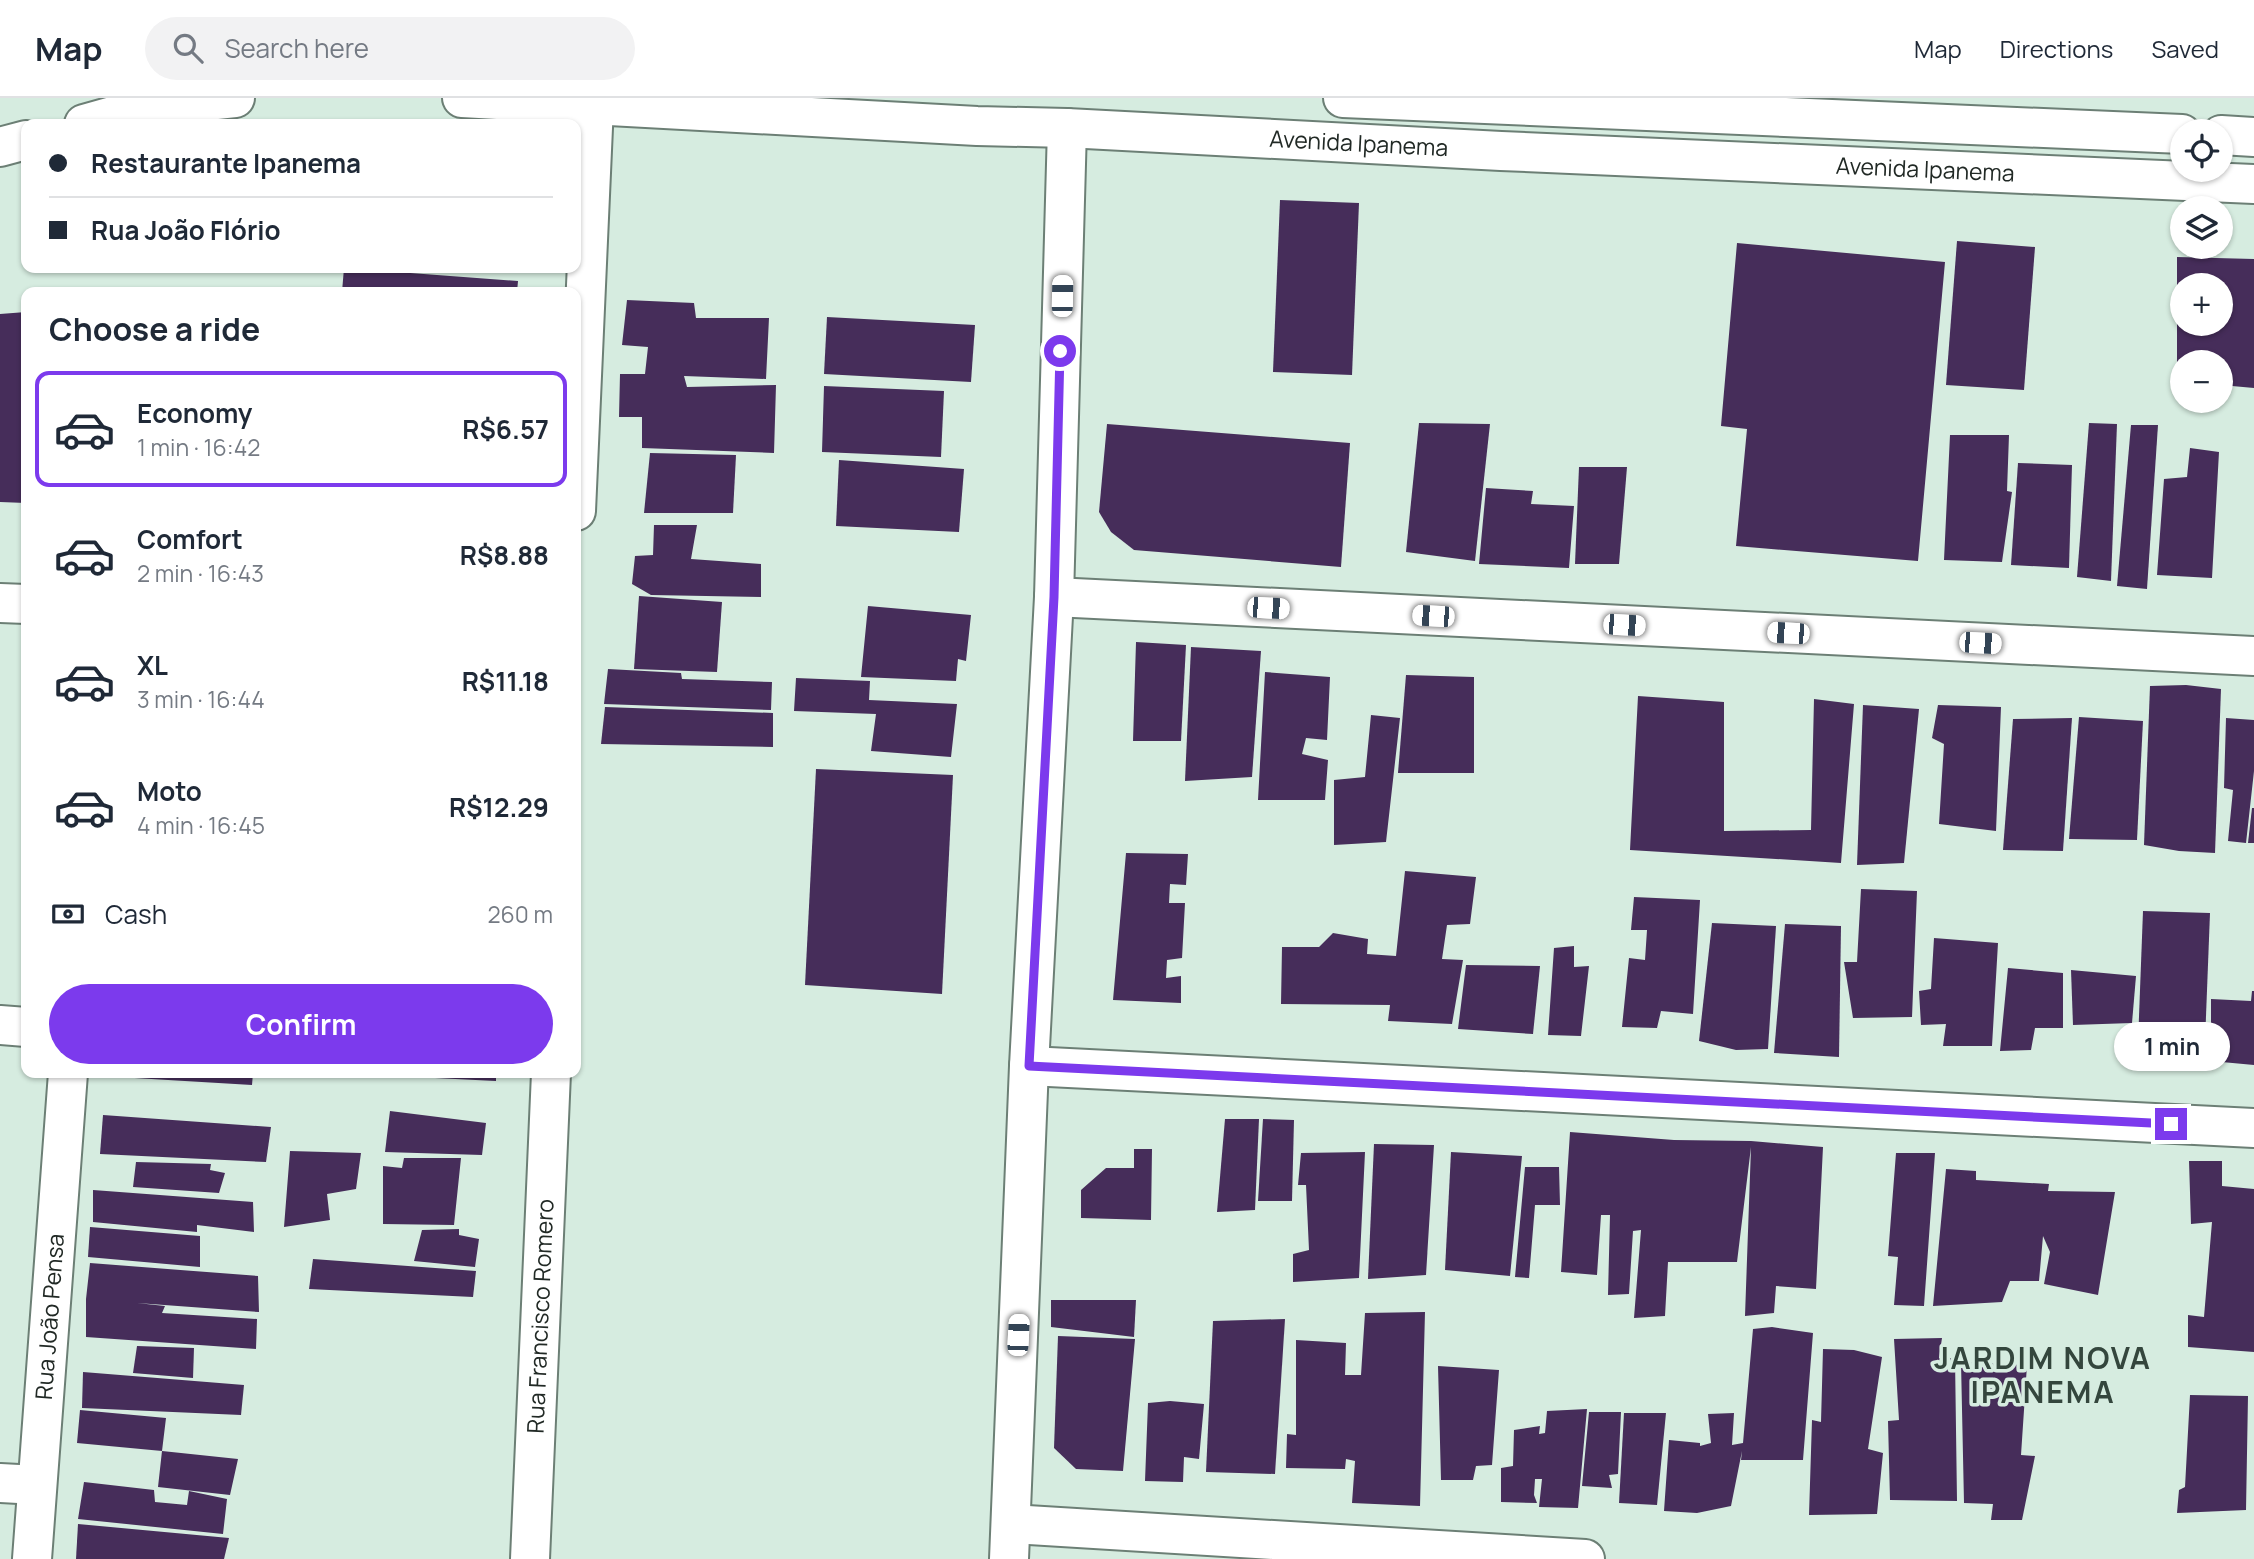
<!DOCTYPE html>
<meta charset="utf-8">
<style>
:root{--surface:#fff;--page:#f2f2f3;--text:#1f2937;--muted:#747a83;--line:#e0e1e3;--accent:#7c3aed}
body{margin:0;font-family:Manrope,sans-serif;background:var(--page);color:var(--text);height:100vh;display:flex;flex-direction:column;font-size:26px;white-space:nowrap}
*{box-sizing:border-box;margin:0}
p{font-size:23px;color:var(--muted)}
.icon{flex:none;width:38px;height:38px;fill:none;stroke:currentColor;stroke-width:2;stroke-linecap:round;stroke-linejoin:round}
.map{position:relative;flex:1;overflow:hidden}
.drawer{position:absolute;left:21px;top:189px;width:560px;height:791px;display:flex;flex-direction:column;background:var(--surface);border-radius:14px;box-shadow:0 2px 5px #0004}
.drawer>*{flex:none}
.guide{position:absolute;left:21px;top:21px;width:560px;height:154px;border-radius:14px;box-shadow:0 2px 5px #0004;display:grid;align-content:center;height:154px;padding:0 28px;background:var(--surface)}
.buttons{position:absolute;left:2170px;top:21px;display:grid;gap:14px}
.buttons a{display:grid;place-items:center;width:63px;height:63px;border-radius:50%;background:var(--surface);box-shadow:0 2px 5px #0004;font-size:35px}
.end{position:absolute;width:32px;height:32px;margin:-16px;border:9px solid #7c3aed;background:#fff;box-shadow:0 0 0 4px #fff}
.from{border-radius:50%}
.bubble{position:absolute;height:49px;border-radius:24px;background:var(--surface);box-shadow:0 2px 5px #0004;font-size:23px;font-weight:700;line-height:49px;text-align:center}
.car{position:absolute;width:21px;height:42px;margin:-21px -10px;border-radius:9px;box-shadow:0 0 5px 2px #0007;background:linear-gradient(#fff 24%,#345 0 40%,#fff 0 76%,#345 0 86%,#fff 0)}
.guide b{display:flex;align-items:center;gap:24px;height:66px;font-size:26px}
.guide b+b{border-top:2px solid var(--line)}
.guide i{width:18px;height:18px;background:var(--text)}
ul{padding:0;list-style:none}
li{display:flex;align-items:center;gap:21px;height:116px;margin:0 14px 10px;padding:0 14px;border:4px solid transparent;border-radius:14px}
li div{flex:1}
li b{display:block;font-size:26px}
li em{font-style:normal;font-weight:700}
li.current{border-color:var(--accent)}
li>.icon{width:63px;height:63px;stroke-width:1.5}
h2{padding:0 28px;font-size:32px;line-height:84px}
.pay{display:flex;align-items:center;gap:18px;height:77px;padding:0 28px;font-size:26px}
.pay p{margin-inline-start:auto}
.action{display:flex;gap:14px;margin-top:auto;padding:14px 28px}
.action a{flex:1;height:80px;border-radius:42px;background:var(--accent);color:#fff;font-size:28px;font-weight:700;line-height:80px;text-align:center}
header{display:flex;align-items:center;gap:42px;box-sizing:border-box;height:98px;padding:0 35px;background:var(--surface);border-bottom:2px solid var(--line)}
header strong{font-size:33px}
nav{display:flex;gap:38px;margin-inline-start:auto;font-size:24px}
.search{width:490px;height:63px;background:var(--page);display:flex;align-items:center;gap:18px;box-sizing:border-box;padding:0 24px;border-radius:38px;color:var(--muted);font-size:26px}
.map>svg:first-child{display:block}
</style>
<header>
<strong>Map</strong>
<div class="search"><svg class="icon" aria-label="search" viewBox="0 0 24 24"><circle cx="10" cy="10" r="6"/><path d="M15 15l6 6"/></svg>Search here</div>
<nav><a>Map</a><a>Directions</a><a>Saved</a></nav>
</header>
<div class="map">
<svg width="2254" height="1461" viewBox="0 0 2254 1461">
<rect width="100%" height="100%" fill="#d6ece0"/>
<g fill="#462d5a" fill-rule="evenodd">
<polygon points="1280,102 1359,105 1352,277 1273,274"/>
<polygon points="1957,143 2035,149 2024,292 1946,287"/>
<polygon points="1737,145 1945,164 1918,463 1736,448 1747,331 1721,328"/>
<path d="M2177,159L2254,161V290L2221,287V264H2182V284H2177ZM2182,187H2221V226H2182Z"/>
<polygon points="344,170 518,183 517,194 342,194"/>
<polygon points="627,202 694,205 696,220 769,220 766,281 684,278 687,289 776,287 774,355 642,350 642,319 619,319 620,276 645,276 648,249 622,247"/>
<polygon points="26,214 26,405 0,404 0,216"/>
<polygon points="827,219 975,227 971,284 824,276"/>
<polygon points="824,288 944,293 941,359 822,354"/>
<polygon points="1419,325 1490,326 1475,463 1406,454"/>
<polygon points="2089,325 2117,326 2111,483 2077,479"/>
<polygon points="1107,326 1350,345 1341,469 1134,452 1111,434 1099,414"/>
<polygon points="2131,327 2158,327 2147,491 2117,488"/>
<polygon points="1950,337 2009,337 2007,393 2012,394 2002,464 1944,462"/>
<polygon points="2190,350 2219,354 2212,480 2157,477 2164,381 2187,379"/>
<polygon points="650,355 736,357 733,415 644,415"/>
<polygon points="839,362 964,371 959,434 836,428"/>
<polygon points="2018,365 2072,367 2069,470 2011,467"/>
<polygon points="1579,369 1627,369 1619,466 1575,466"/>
<polygon points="1486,390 1533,393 1531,406 1574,408 1569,470 1479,466"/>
<polygon points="654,427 697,427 691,461 761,466 761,499 651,497 632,486 635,458 653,457"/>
<polygon points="639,498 722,504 717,574 634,571"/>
<polygon points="868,508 971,517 966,563 958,561 956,583 861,579"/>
<polygon points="1136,544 1186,547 1181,643 1133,643"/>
<polygon points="1191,549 1261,553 1252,679 1185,683"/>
<polygon points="608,571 681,575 682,581 772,584 771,612 604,606"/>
<polygon points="1265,574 1330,579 1327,642 1306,640 1302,656 1328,662 1325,702 1258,702"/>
<polygon points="1406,577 1474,579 1474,675 1398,675"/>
<polygon points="796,580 870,583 869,602 957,606 951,659 871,653 876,616 794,613"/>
<polygon points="2186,587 2221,591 2215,755 2179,753 2144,747 2150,588"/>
<polygon points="1638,598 1724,604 1724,733 1811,732 1814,601 1854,606 1841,765 1630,752"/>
<polygon points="1863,607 1919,611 1904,765 1857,767"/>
<polygon points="1938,607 2001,609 1996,733 1939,726 1944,646 1932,640"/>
<polygon points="605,609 773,615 773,649 601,646"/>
<polygon points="1371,617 1400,620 1386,744 1334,747 1334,682 1365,679"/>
<polygon points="2079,619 2143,623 2137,742 2069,741"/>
<polygon points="2072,620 2063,753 2003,752 2013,621"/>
<polygon points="2226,620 2254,622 2254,673 2246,745 2228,743 2233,692 2224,690"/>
<polygon points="816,671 953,677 942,896 805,887"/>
<polygon points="2252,710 2254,710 2254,745 2248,745"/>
<polygon points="1126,755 1188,756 1186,787 1170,786 1169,805 1185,805 1182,860 1167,862 1166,880 1181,878 1181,905 1113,902"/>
<polygon points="1405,773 1476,779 1470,826 1447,827 1442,861 1463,862 1452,926 1388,923 1390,907 1281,906 1282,849 1319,849 1333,835 1368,841 1367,856 1396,858"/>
<polygon points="1861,791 1917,793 1912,919 1853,920 1844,864 1857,864"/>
<polygon points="1634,799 1700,802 1693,916 1661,913 1657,930 1622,929 1629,860 1645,862 1647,832 1631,832"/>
<polygon points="2143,813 2210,815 2205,944 2138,945"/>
<polygon points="1712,825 1776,828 1768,951 1736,952 1699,943"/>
<polygon points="1785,826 1841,828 1839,959 1774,955"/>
<polygon points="1934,840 1998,845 1992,948 1943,948 1946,926 1921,927 1919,893 1931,891"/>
<polygon points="1574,848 1574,869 1589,868 1581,938 1548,937 1554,850"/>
<polygon points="1466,867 1540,868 1533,936 1458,931"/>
<polygon points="2008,870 2063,875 2063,930 2035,930 2031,952 2000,953"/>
<polygon points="2071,872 2136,878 2132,925 2073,927"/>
<polygon points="2252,893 2254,893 2254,967 2211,963 2211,901 2251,903"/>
<polygon points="102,975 253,975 252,987 101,978"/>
<polygon points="374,975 496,975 496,983 374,977"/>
<polygon points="390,1013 486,1025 482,1057 385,1054"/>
<polygon points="103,1017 271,1029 266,1064 100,1056"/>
<polygon points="1225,1021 1259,1021 1255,1112 1217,1114"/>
<polygon points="1263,1021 1294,1022 1292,1103 1258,1103"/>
<polygon points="1570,1034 1674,1042 1751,1043 1823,1049 1816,1191 1776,1188 1774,1215 1745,1218 1751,1049 1737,1164 1668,1164 1665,1218 1634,1220 1641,1132 1633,1133 1629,1196 1608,1197 1610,1117 1601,1117 1597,1177 1561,1174"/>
<polygon points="1374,1046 1434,1047 1426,1177 1368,1181"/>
<polygon points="1134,1051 1152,1051 1151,1122 1081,1120 1081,1092 1106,1070 1134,1070"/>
<polygon points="290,1053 361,1055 356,1091 327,1096 330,1122 284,1129"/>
<polygon points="1365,1054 1359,1180 1293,1184 1293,1156 1309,1152 1306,1087 1298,1087 1301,1055"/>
<polygon points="1451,1054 1522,1058 1510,1178 1445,1172"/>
<polygon points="1896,1055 1935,1055 1924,1208 1894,1207 1898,1159 1888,1158"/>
<polygon points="404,1060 461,1060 454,1127 383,1126 383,1068 402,1070"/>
<polygon points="2189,1063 2222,1063 2222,1088 2254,1091 2254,1254 2188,1249 2188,1217 2204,1219 2212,1124 2191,1126"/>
<polygon points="136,1064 211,1066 210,1072 225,1075 219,1095 133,1089"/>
<polygon points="1525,1069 1559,1069 1560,1107 1535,1107 1529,1180 1515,1179"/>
<polygon points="1946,1071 1976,1073 1976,1082 2049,1086 2048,1093 2115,1094 2098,1197 2044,1186 2050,1154 2043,1138 2039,1183 2010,1183 2002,1204 1933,1208"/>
<polygon points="93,1092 253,1104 254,1134 197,1127 197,1134 93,1124"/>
<polygon points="90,1129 200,1138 200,1169 88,1159"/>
<polygon points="459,1131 459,1137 479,1141 475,1169 414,1163 422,1132"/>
<polygon points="313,1161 476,1173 473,1199 309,1191"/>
<polygon points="90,1165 258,1178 259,1214 137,1205 165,1208 162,1215 257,1221 256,1251 86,1239 86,1201"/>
<polygon points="1051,1202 1136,1202 1134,1239 1051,1229"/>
<polygon points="1425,1214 1420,1408 1352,1405 1355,1363 1346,1361 1345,1371 1286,1370 1287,1336 1296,1337 1296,1242 1346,1245 1345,1277 1361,1277 1365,1215"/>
<polygon points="1285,1221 1275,1376 1206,1374 1213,1223"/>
<polygon points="1772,1229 1813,1235 1803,1362 1741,1362 1742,1353 1731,1408 1697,1415 1664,1413 1669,1342 1700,1345 1700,1348 1711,1345 1708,1316 1734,1315 1732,1347 1743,1345 1753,1231"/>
<polygon points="1058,1238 1135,1241 1123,1373 1076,1371 1054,1350"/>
<polygon points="1942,1240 1939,1260 1955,1260 1957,1403 1890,1402 1888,1323 1899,1322 1894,1241"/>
<polygon points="137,1248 194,1250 193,1280 133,1275"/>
<polygon points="1823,1251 1854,1252 1882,1259 1868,1351 1883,1355 1877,1416 1809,1417 1812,1322 1821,1324"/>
<polygon points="1961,1264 2027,1267 2021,1357 2035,1358 2022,1422 1991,1422 1993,1406 1964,1405"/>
<polygon points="1438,1268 1499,1272 1492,1367 1476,1368 1473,1382 1441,1382"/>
<polygon points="83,1274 244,1287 241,1317 82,1310"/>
<polygon points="2190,1297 2248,1298 2246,1412 2177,1415 2179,1392 2185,1389"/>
<polygon points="1170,1303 1204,1306 1199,1361 1184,1359 1183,1384 1145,1383 1148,1305"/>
<polygon points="1587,1311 1578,1410 1539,1409 1542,1381 1535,1381 1534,1397 1537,1405 1501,1404 1501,1370 1513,1368 1514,1332 1540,1328 1539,1336 1545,1335 1547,1313"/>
<polygon points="80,1312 166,1320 162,1353 238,1361 230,1397 158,1389 162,1353 77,1345"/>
<polygon points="1589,1314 1621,1314 1618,1376 1609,1377 1612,1390 1582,1388"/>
<polygon points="1624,1315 1666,1315 1657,1407 1619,1405"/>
<polygon points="84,1384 154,1392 155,1404 187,1407 189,1393 227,1401 223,1436 78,1421"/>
<polygon points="78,1426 229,1440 224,1461 76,1461"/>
</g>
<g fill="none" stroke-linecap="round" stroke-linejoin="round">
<g stroke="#6c7f75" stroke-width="42">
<g id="minor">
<polyline points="1343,0 2182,36"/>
<polyline points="2221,37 2254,39"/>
<polyline points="576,413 594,7"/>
<polyline points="1054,499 2254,558"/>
<polyline points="0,505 26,506"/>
<polyline points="0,927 26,929"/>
<polyline points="1029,968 2254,1030"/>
<polyline points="0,1385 37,1387"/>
<polyline points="1011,1426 1585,1461"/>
<path id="s1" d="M32,1461L68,975"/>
<path id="s2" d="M530,1461L551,975"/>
<polyline points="1009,1461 1029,968 1054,499 1067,30"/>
</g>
</g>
<g stroke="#6c7f75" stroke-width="42">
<g id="major">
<path id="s3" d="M462,0L977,28L1067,30L1501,53L2254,86"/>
<polyline points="84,26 141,10 235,0"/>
<polyline points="0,49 26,42"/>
</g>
</g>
<use href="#minor" stroke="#fff" stroke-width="38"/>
<use href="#major" stroke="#fff" stroke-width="38"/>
</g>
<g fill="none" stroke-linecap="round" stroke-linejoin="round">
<polyline stroke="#7c3aed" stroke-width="9" points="1060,253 1054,499 1029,968 2171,1026"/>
</g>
<g text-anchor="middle" stroke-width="7" stroke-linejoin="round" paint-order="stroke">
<g font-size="23" fill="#212925" stroke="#d6ece0">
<text dy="8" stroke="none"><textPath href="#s3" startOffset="898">Avenida Ipanema</textPath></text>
<text dy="8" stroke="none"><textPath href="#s3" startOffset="1465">Avenida Ipanema</textPath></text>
<text dy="8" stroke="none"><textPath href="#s1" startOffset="243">Rua João Pensa</textPath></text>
<text dy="8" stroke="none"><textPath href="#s2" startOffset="243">Rua Francisco Romero</textPath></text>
</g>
<g font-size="30" font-weight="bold" letter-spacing="2" fill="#34463d" stroke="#d6ece0">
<text x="2043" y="1271">JARDIM NOVA<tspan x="2043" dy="34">IPANEMA</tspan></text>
</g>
</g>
</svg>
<div class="buttons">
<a><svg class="icon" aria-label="locate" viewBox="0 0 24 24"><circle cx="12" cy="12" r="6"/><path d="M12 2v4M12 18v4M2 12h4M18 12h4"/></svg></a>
<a><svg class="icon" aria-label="layers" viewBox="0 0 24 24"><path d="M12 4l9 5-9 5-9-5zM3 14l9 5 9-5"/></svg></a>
<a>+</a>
<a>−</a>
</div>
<i class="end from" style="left:1060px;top:253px"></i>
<i class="end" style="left:2171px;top:1026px"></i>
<div class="bubble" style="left:2114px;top:924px;width:116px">1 min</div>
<i class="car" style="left:1062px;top:198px;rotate:1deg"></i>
<i class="car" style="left:1268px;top:510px;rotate:93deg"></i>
<i class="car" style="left:1433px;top:518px;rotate:273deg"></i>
<i class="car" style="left:1624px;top:527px;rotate:93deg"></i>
<i class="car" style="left:1788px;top:535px;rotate:273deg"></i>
<i class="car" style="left:1980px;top:545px;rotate:93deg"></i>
<i class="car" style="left:1018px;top:1237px;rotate:3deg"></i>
<div class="guide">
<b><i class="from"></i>Restaurante Ipanema</b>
<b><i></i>Rua João Flório</b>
</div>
<section class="drawer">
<h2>Choose a ride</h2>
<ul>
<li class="current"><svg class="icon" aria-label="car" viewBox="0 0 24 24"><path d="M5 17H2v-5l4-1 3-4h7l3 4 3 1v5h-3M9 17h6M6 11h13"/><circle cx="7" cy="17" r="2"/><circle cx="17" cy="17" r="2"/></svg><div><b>Economy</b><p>1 min · 16:42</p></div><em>R$6.57</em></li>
<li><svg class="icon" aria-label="car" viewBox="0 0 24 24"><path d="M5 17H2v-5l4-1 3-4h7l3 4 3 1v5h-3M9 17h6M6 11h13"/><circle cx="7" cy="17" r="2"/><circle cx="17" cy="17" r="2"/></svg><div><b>Comfort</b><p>2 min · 16:43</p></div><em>R$8.88</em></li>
<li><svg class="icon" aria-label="car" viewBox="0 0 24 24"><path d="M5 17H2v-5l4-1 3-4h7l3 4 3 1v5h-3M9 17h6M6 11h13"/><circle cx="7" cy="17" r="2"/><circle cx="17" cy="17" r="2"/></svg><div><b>XL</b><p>3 min · 16:44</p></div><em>R$11.18</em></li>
<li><svg class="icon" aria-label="car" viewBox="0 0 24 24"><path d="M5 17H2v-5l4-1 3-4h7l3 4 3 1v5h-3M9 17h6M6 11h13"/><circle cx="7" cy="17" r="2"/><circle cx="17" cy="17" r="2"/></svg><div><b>Moto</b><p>4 min · 16:45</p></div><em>R$12.29</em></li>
</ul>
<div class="pay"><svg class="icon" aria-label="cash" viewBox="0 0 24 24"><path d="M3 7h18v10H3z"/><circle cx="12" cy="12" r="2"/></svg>Cash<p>260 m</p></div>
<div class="action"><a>Confirm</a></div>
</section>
</div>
